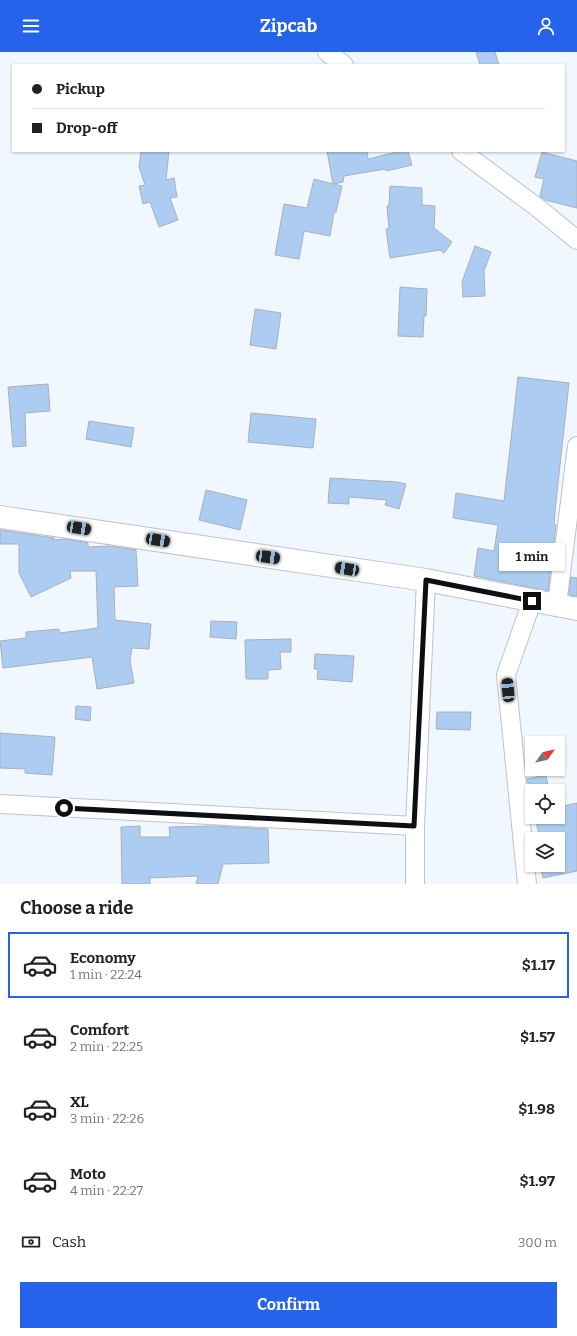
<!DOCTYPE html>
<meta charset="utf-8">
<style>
:root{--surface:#fff;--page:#f2f2f2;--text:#222;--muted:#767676;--line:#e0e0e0;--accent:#2563eb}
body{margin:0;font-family:Bitter,serif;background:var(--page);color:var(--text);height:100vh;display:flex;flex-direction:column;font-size:15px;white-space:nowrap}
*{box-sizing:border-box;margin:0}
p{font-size:13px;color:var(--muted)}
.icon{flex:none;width:22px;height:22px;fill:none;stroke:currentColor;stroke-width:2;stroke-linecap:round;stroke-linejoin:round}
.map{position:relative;height:832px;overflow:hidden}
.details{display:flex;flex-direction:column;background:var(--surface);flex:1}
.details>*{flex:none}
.hud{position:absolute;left:12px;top:12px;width:553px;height:88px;border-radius:0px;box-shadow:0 1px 3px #0004;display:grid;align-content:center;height:88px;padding:0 20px;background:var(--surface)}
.needle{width:26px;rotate:56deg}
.fabs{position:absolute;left:525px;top:684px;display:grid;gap:8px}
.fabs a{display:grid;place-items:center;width:40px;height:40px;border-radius:0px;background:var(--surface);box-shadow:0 1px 3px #0004;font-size:20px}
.end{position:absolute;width:18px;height:18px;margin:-9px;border:5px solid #0d0f12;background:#fff;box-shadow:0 0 0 2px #fff}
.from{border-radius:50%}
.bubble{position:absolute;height:28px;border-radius:0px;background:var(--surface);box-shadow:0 1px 3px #0004;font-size:13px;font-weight:700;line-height:28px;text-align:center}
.car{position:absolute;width:12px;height:24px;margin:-12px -6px;border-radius:5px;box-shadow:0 0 3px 1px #0007;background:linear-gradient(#222 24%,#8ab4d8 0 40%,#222 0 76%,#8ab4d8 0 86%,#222 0)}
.hud b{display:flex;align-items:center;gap:14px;height:38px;font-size:15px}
.hud b+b{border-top:1px solid var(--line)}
.hud i{width:10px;height:10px;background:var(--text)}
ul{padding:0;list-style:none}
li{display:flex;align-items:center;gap:12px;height:66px;margin:0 8px 6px;padding:0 12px;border:2px solid transparent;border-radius:0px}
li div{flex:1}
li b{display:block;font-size:15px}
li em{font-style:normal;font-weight:700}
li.on{border-color:var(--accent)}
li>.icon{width:36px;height:36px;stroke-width:1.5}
h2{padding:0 20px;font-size:18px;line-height:48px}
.pay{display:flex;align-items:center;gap:10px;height:44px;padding:0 20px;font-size:15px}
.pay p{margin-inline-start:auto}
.action{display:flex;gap:8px;margin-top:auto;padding:8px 20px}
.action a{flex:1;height:46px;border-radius:0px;background:var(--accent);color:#fff;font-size:16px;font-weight:700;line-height:46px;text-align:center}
header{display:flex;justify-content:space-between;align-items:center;height:52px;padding:0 20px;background:var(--accent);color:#fff;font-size:18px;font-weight:700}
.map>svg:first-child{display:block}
</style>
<header><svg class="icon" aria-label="menu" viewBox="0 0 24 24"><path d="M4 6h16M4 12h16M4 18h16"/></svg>Zipcab<svg class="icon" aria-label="person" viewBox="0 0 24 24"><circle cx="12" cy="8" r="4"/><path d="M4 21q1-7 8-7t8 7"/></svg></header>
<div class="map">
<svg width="577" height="832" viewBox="0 0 577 832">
<rect width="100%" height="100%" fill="#f0f7ff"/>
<g fill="#acccf1" stroke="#aab0b8">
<polygon points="476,0 495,0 499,13 480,13"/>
<polygon points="141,99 169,99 166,128 174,126 177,145 170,146 178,168 159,175 150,150 143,152 139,134 145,133 139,115"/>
<polygon points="327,99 367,99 368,107 401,99 408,99 412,113 386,119 385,117 344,124 343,130 334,132 342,134 336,160 334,160 330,184 304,179 299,207 275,203 284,152 307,156 314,127 333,132"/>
<polygon points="542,100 577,109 577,156 545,148 540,144 544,127 535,125"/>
<polygon points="390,134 422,136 422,153 435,154 434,176 452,190 444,201 440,198 390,206 386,177 389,177 387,154 389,154"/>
<polygon points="475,194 491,200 484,219 485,244 463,245 462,230"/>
<polygon points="400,235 427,237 426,264 424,264 423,285 398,284"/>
<polygon points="255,257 281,261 276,297 250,293"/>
<polygon points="518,325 569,331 555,459 554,473 556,473 548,539 474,524 478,496 494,499 498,473 453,466 456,441 504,449"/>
<polygon points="48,332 50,359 25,361 26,394 13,395 8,335"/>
<polygon points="251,361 316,367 313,396 248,390"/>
<polygon points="89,369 134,376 131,395 86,387"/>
<polygon points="330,426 397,430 406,432 399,457 385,453 387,448 349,445 349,452 328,451"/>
<polygon points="206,438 247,448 240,478 199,468"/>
<polygon points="0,478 54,486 54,488 67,487 88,491 88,495 110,494 136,498 138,534 114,535 115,568 151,572 149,597 132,596 130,609 134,631 97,637 92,605 3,616 0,589 26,586 26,580 59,577 60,581 98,576 96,519 70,519 71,526 31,545 19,521 19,492 0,492"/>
<polygon points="571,525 577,526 577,544 569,543"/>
<polygon points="211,569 237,570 236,587 210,585"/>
<polygon points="291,587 291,600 280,600 281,617 268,618 268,627 246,627 245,588"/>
<polygon points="315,602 354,604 352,630 317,627 318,617 314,617"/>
<polygon points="76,654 91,655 90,669 75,667"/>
<polygon points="437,660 471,660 470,678 436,677"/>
<polygon points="0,681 55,685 52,723 25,721 25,717 0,716"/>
<polygon points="546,723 549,739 530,739 527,727"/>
<polygon points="577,751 577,819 543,826 540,813 558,813 558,787 540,787 535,765 558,765 558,755"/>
<polygon points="140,774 140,785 170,785 169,775 213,774 268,777 269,811 223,812 218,832 196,832 198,824 150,826 150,832 122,832 121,775"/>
</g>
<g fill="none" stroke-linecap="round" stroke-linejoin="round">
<g stroke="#bcc3ca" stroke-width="20">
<g id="minor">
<polyline points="327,0 344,13"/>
<polyline points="461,99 538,156 577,188"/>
<polyline points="557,553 577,394"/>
<polyline points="0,752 415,774"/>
<polyline points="415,832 415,774 426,528"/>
<polyline points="527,832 506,623 532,549"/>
</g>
</g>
<g stroke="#bcc3ca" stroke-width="24">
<polyline id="primary" points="0,465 426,528 577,557"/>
</g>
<use href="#minor" stroke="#fff" stroke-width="18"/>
<use href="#primary" stroke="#fff" stroke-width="22"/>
</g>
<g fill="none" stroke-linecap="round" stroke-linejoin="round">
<polyline stroke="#0d0f12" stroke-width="5" points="64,756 414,774 426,528 532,549"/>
</g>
</svg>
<div class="fabs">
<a><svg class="needle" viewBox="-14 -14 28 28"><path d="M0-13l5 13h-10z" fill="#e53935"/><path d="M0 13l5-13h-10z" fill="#767676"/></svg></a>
<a><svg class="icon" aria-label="locate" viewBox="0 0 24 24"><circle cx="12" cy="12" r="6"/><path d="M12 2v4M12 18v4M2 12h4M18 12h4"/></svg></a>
<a><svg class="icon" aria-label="layers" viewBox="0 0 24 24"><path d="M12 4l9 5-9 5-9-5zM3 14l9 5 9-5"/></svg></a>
</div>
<i class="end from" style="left:64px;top:756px"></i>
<i class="end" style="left:532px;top:549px"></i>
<div class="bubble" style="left:499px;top:491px;width:66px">1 min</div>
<i class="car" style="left:79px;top:476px;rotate:99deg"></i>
<i class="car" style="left:158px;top:488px;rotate:99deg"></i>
<i class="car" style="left:268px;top:505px;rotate:98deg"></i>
<i class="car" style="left:347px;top:517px;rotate:279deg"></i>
<i class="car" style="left:508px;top:638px;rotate:355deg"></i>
<div class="hud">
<b><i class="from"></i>Pickup</b>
<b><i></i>Drop-off</b>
</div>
</div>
<section class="details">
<h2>Choose a ride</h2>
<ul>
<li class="on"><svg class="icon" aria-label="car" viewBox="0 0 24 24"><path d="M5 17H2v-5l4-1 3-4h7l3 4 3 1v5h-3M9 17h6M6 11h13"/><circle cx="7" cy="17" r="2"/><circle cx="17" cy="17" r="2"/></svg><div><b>Economy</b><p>1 min · 22:24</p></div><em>$1.17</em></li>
<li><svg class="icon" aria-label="car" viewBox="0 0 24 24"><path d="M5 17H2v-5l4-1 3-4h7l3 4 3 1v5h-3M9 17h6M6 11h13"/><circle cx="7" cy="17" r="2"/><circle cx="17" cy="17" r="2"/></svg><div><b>Comfort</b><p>2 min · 22:25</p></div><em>$1.57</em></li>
<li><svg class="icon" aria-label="car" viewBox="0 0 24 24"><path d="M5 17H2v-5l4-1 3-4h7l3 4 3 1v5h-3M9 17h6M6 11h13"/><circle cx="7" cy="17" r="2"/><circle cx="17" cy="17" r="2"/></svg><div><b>XL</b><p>3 min · 22:26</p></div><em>$1.98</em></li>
<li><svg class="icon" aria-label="car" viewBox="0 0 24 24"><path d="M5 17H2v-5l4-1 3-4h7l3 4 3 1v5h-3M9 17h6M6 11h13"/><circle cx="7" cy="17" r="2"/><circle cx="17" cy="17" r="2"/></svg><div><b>Moto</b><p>4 min · 22:27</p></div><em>$1.97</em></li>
</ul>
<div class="pay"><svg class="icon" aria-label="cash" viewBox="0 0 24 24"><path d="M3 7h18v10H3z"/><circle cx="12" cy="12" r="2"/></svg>Cash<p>300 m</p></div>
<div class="action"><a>Confirm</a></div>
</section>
